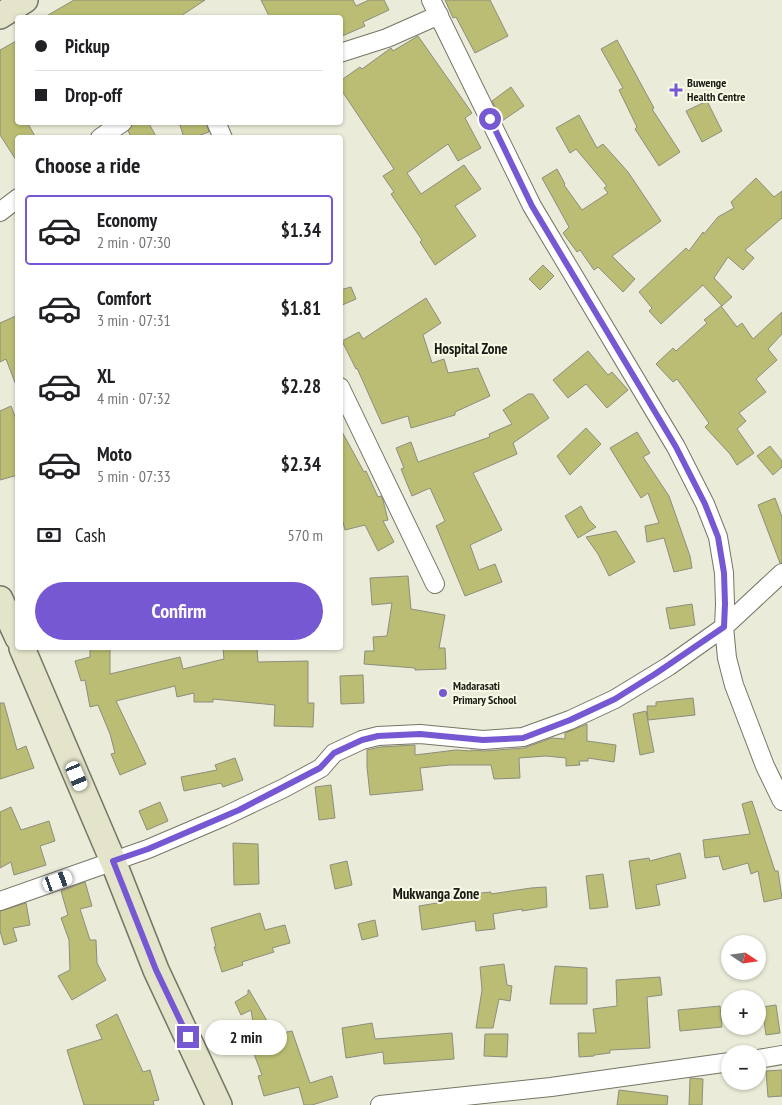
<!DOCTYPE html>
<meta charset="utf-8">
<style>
:root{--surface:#fff;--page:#f6f6f6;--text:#202124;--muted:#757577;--line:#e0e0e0;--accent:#7558d2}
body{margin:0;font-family:"PT Sans Narrow",sans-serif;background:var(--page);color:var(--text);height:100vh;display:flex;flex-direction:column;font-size:19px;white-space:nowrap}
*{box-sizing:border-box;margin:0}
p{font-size:16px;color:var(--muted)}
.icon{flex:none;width:28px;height:28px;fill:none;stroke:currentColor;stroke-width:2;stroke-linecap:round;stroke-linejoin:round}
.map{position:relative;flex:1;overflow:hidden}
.sheet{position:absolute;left:15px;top:135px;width:328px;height:515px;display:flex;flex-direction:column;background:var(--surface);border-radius:5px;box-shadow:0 1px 4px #0004}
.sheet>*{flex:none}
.top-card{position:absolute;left:15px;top:15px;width:328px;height:110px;border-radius:5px;box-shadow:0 1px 4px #0004;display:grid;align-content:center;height:110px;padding:0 20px;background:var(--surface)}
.needle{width:32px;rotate:103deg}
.fabs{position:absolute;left:721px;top:935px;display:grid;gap:10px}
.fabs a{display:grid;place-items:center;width:45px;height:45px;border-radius:50%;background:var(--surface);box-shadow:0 1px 4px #0004;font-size:25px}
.end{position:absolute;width:22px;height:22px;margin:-11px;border:6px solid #7558d2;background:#fff;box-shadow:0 0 0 2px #fff}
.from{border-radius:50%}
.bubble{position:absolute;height:35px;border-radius:18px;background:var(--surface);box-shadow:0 1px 4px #0004;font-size:16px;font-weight:700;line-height:35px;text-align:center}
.car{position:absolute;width:15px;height:30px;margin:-15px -8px;border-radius:6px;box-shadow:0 0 4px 1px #0007;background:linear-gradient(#fff 24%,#345 0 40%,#fff 0 76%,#345 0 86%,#fff 0)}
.top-card b{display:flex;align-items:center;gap:18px;height:48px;font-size:19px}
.top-card b+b{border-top:1px solid var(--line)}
.top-card i{width:12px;height:12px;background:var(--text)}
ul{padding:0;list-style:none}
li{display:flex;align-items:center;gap:15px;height:70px;margin:0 10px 8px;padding:0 10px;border:2px solid transparent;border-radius:5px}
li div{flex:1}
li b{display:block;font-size:19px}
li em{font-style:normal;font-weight:700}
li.on{border-color:var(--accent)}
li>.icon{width:45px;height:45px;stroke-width:1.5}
h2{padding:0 20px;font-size:22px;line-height:60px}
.pay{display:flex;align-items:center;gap:12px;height:55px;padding:0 20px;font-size:19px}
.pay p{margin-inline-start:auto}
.primary-button{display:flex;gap:10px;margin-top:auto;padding:10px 20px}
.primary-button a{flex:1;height:58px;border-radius:30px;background:var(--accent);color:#fff;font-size:20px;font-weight:700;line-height:58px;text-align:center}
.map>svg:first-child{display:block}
</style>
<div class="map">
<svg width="782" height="1105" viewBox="0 0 782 1105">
<rect width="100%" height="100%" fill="#eaebd8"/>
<g fill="#babd73" stroke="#8d8e7d">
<polygon points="74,0 205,0 178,18 43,18"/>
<polygon points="261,0 353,0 356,6 369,0 384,0 389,10 363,22 365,26 340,37 340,18 270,18"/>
<polygon points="445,0 490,0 508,36 475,53 456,17 453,18"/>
<polygon points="418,36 472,113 465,118 481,148 458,161 448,144 407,173 421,194 464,165 481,189 455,206 476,236 435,265 420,242 422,240 391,194 394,192 383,176 394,169 340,88 340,81 360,67 362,69 391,48 393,51"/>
<polygon points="18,40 18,122 27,122 36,138 18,138 18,163 0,135 0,50"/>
<polygon points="617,40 654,108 652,109 680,152 659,166 635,129 637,127 619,90 623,88 601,49"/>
<polygon points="511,87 524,106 502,121 492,101"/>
<polygon points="707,101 722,131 702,142 686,111"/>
<polygon points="579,115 597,148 603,144 628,172 661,221 612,256 635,279 623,292 598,267 594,270 580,250 577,252 563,233 569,227 542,178 557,169 565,184 564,185 582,210 608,193 604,188 607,186 576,149 570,153 556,128"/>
<polygon points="134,122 148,122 157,138 132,138 128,131"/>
<polygon points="179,122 206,122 209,132 192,138 184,138"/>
<polygon points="756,178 774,197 782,191 782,218 745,250 754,258 743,270 728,257 714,278 732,297 722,306 703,285 661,324 649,311 652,308 639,292 686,248 689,251 703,232 704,234 718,217 734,208 731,202"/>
<polygon points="543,265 554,276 540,290 529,279"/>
<polygon points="351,287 356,299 340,306 340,290"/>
<polygon points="426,298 441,323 423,335 432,363 444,359 448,373 478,368 490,396 455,412 455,415 411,428 408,416 382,424 357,368 356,369 342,341 359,332 363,339"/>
<polygon points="721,306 737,327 742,323 753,339 782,312 782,334 768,349 777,360 756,379 766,392 739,413 746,421 737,429 754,453 737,465 730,454 705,427 709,423 677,379 673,382 656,364 673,348 676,351 707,323 704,320"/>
<polygon points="18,315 18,385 16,385 6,359 0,362 0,323"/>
<polygon points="588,351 608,375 612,372 628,390 607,408 586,384 568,398 553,380"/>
<polygon points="528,394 533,394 549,418 513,443 517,454 473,473 502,530 470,545 479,570 495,564 502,582 465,596 436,526 445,521 430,488 412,496 401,469 404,468 396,448 411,442 418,462 490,437 489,434 512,424 503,410"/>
<polygon points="11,406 18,424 18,475 0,480 0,411"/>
<polygon points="340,428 364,472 366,471 378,497 381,496 383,500 388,520 383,521 394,542 378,551 365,525 345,530 340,511"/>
<polygon points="586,428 601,444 570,475 557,456"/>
<polygon points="637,432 650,453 643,457 669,496 690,556 692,568 674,572 664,538 647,542 645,526 659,523 648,493 641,498 610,448"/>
<polygon points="770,446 782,461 782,467 773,475 757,456"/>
<polygon points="775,498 782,517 782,563 780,563 758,505"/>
<polygon points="581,506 589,520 596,527 578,538 565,516"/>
<polygon points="616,531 635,562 609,576 598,554 586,537"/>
<polygon points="408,576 411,609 445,615 439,648 445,648 446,669 415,670 415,668 364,664 365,651 374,651 373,637 387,636 392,603 372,605 370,578"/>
<polygon points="692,604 695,625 670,629 666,608"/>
<polygon points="90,648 110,648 110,674 180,657 183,669 224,659 223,648 257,648 258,662 308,661 308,703 314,703 313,727 274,726 275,705 213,699 213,702 194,702 194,693 177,697 175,686 116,701 146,764 120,775 111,754 115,753 110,734 98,705 90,707 85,680 81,681 75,661 90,657"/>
<polygon points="363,675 364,703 341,704 340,676"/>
<polygon points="693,698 695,715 648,720 647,706 656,706 656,702"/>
<polygon points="0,703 4,703 17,750 26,746 34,768 0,779"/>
<polygon points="646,711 654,752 640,755 633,714"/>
<polygon points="587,724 587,741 616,745 614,762 588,758 588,761 579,761 580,765 566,766 566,758 546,756 519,758 520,778 494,779 491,765 450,765 420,768 423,790 370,795 367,767 367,750 380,747 415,745 415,755 456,750 471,751 471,750 484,751 524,748 552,738 565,739 565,733"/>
<polygon points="235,758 243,780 223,787 221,783 184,791 181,777 217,770 215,765"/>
<polygon points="331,785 335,818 319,820 315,787"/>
<polygon points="752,801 775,871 778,871 782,898 764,902 758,871 751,874 748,863 723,870 719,856 705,858 703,840 750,834 742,804"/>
<polygon points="160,802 168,821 147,830 139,811"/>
<polygon points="11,807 21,830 49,821 55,841 40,846 46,865 14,875 11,862 0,868 0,812"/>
<polygon points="233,843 258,844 259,884 234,885"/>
<polygon points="680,853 686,878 656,885 660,905 636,909 629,861 649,858 650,861"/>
<polygon points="347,861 352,885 335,889 330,865"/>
<polygon points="603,874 608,907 590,909 586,876"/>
<polygon points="85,882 92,906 80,909 90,940 96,940 97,963 106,980 72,1000 58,976 70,970 69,940 61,918 68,915 61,891"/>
<polygon points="546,887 547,907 522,911 522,909 493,914 495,929 476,931 475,921 422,930 419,906 437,903 437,899 461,895 491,892 491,894 531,888"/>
<polygon points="26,903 30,925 13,928 17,941 4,945 0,931 0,911"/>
<polygon points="260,913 265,930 285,925 290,943 272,948 274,952 242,962 243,965 222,972 214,947 216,947 211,928"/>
<polygon points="375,920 378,936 362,940 358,924"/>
<polygon points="504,964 507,985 512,986 510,1001 499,999 493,1028 476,1028 482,990 480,967"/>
<polygon points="555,966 587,968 587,1004 550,1004"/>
<polygon points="660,977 662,995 647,997 650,1048 610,1050 610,1053 594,1055 594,1056 579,1057 578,1033 596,1033 593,1009 617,1006 616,980"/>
<polygon points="248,990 249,990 270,1026 271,1035 292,1031 310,1083 332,1076 338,1097 312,1105 304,1105 299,1087 264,1096 258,1076 262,1075 254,1054 258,1053 251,1010 241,1015 235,1002 248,994"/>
<polygon points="776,1005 780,1033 766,1035 762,1007"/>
<polygon points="720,1006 722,1027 680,1031 678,1010"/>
<polygon points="117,1014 143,1072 150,1070 159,1100 153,1101 154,1105 84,1105 67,1050 102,1039 96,1025"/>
<polygon points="372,1023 375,1039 452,1033 454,1059 384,1064 383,1052 346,1058 342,1028"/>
<polygon points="485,1034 508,1034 507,1057 484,1056"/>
<polygon points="782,1070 782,1096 768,1097 766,1071"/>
<polygon points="690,1078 703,1079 702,1105 689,1105"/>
<polygon points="619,1090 668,1096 667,1105 617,1105"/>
</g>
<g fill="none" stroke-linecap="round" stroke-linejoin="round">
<g stroke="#757665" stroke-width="20">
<g id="street">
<polyline points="431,0 532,206 676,447 705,504 718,537 724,573 725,604 724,627 727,658 734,685 765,766 782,801"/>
<polyline points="340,53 387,38 439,15"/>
<polyline points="216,122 223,138"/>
<polyline points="100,138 123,122"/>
<polyline points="0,212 18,198"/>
<polyline points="340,387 435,584"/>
<polyline points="0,901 148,849 223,817 284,788 321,768 334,753 362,740 378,736 420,734 483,740 523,737 570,720 615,699 669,666 724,627 782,573"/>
<polyline points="758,1059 782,1055"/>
<polyline points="380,1105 551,1087 730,1062"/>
</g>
</g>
<g stroke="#757665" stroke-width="28">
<g id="secondary">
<polyline points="0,16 25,0"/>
<polyline points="0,599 18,638"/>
<polyline points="22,648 113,861 156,970 219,1105"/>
</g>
</g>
<use href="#street" stroke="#fff" stroke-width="18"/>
<use href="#secondary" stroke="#e3e4ca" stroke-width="25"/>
</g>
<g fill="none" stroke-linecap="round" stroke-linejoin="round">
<polyline stroke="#7558d2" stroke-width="6" points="188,1037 156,970 113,861 148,849 239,810 320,768 334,753 362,740 378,736 420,734 483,740 523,738 570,720 615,699 655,674 724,627 725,604 724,573 718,537 705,504 676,447 532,206 490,119"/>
</g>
<g fill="#7558d2" stroke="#f7f9e5" stroke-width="2">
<path d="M673.5 82.5h5v5h5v5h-5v5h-5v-5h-5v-5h5z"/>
<circle cx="443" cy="693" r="5"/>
</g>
<g text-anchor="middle" stroke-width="4" stroke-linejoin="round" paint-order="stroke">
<g font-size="12" font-weight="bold" fill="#1a1b14" stroke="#f7f9e5" text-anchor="start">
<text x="687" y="87">Buwenge<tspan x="687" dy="14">Health Centre</tspan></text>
<text x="453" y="690">Madarasati<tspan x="453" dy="14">Primary School</tspan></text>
</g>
<g font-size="15" font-weight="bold" fill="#1a1b14" stroke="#f7f9e5">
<text x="471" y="354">Hospital Zone</text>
<text x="436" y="899">Mukwanga Zone</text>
</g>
</g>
</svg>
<div class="fabs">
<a><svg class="needle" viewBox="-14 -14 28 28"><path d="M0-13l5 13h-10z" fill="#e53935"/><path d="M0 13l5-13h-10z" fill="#757577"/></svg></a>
<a>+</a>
<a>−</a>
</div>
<i class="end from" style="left:490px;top:119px"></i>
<i class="end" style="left:188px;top:1037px"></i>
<div class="bubble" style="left:205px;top:1020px;width:82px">2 min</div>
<i class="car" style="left:77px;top:776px;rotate:157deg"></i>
<i class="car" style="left:58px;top:881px;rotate:70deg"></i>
<div class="top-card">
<b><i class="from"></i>Pickup</b>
<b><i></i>Drop-off</b>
</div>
<section class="sheet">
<h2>Choose a ride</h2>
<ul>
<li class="on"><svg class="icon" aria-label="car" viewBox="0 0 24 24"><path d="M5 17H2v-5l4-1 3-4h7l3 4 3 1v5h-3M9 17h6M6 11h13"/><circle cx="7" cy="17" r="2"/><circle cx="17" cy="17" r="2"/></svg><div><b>Economy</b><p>2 min · 07:30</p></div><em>$1.34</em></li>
<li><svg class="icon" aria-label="car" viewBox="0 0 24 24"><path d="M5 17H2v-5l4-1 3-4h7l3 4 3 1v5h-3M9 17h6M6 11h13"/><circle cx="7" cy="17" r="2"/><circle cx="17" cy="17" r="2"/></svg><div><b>Comfort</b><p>3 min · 07:31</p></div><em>$1.81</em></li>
<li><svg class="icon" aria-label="car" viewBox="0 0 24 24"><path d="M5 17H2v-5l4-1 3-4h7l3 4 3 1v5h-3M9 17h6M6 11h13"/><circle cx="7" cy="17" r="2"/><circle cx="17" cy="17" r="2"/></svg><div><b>XL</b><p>4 min · 07:32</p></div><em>$2.28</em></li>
<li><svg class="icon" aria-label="car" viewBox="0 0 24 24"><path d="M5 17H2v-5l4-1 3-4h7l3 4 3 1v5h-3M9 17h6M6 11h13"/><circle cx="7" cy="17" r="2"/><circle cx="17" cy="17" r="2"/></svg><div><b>Moto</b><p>5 min · 07:33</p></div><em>$2.34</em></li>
</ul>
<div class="pay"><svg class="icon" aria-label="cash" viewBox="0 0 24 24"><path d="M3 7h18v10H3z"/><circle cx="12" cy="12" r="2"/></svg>Cash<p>570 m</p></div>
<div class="primary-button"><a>Confirm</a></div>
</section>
</div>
